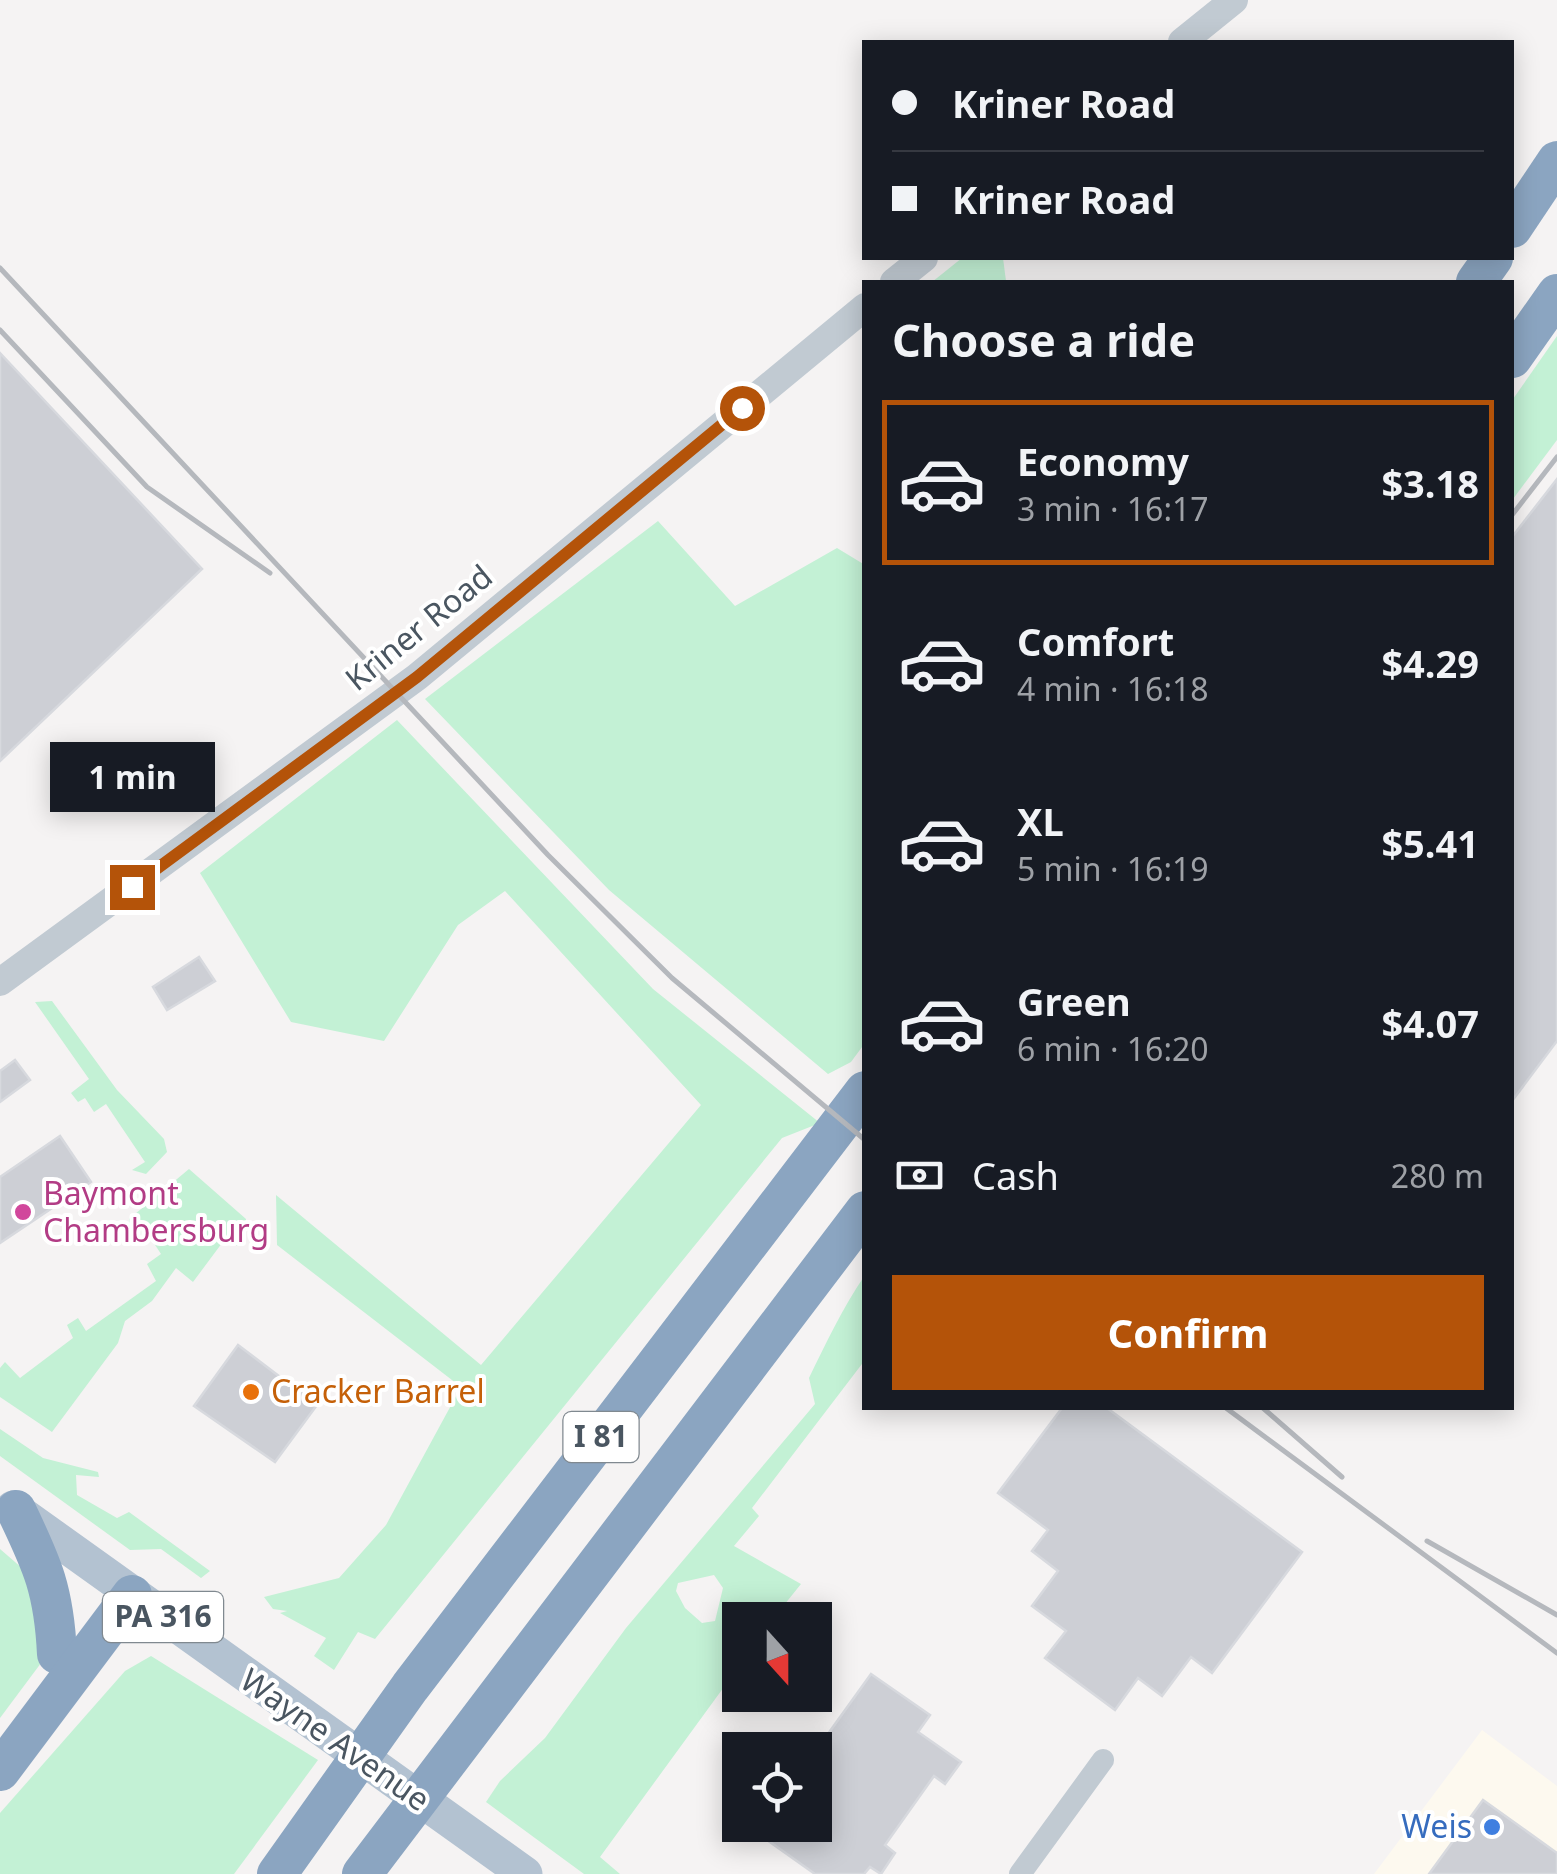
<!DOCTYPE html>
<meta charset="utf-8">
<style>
:root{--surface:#171b24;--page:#20242c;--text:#f1f3f6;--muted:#9ea1a6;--line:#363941;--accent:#b45309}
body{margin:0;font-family:"Noto Sans",sans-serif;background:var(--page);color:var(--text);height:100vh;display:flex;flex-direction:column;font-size:38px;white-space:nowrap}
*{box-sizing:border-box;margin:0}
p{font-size:32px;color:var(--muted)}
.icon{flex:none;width:55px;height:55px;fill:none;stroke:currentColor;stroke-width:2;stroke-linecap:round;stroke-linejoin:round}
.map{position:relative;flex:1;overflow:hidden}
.drawer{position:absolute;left:862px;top:280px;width:652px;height:1130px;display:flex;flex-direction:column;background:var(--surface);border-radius:0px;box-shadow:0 5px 25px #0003}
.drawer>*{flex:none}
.hud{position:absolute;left:862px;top:40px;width:652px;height:220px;border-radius:0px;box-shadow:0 5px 25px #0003;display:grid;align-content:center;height:220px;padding:0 30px;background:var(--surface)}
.needle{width:65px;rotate:159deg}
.tools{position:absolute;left:722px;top:1602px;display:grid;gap:20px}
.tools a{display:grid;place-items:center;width:110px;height:110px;border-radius:0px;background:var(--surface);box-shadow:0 5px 25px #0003;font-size:50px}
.end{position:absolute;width:45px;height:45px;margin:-22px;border:12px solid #b45309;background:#fff;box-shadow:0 0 0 5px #fff}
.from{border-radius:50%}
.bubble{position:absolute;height:70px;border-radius:0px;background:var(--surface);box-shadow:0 5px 25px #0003;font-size:32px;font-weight:700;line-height:70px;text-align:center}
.hud b{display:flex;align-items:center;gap:35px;height:95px;font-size:38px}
.hud b+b{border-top:2px solid var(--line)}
.hud i{width:25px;height:25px;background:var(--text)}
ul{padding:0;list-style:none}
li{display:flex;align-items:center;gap:30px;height:165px;margin:0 20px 15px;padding:0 10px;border:5px solid transparent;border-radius:0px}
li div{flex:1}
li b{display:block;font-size:38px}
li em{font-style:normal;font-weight:700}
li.current{border-color:var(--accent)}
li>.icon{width:90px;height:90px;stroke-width:1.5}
h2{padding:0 30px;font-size:45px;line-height:120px}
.pay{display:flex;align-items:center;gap:25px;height:110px;padding:0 30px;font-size:38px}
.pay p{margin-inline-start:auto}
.primary-button{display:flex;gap:20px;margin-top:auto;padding:20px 30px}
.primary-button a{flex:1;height:115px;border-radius:0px;background:var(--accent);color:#fff;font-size:40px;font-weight:700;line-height:115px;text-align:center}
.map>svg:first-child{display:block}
</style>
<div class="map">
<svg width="1557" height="1874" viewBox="0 0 1557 1874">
<rect width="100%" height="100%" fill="#f5f3f3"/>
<polygon fill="#fdf9ef" points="1482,1730 1557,1786 1557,1874 1374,1874"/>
<g fill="#c3f1d5" fill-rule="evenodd">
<polygon points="962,258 1003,258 1006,281 932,282"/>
<polygon points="1557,336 1557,440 1513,499 1513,399"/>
<polygon points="658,521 735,606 837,548 865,565 865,1043 851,1062 828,1074 609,890 425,699"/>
<polygon points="397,720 653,989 820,1123 782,1138 375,1639 358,1632 334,1670 314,1656 326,1638 280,1613 287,1611 273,1609 264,1597 339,1578 386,1525 461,1387 277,1245 276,1195 481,1365 701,1105 505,891 458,925 384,1041 291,1022 200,873"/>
<polygon points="52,1001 117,1090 164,1139 167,1152 146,1174 132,1170 145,1162 106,1104 94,1112 85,1098 78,1102 71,1093 89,1079 35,1002"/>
<polygon points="189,1169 246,1219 246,1239 237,1246 225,1239 193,1282 176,1268 152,1301 125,1321 118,1343 52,1432 0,1397 0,1368 5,1362 20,1378 73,1338 67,1325 78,1318 86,1331 156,1281 147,1264 161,1254 144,1228 131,1236 129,1219"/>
<path d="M865,1275V1360L752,1508L759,1516L734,1546L801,1584L772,1620H740V1665L600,1857L620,1874H584L486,1802L500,1781L545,1738L626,1628L815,1404L809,1378C826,1343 843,1307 865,1275ZM714,1575L723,1588L715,1621L702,1623L685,1608L676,1591L678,1583Z"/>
<polygon points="0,1429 43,1458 98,1472 99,1477 76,1475 77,1495 117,1518 129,1512 210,1571 201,1578 161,1549 130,1550 0,1456"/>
<polygon points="0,1549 30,1575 47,1655 0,1718"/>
<polygon points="151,1656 318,1760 234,1874 0,1874 0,1813 125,1671"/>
</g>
<g fill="#cdcfd5" stroke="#d7d9de" stroke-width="2.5">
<polygon points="0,353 202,569 0,761"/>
<polygon points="1557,479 1557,1041 1512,1101 1512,537"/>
<polygon points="199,957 215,981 167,1010 153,987"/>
<polygon points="15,1060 30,1080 0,1102 0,1071"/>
<polygon points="60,1136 91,1182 0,1243 0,1177"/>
<polygon points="238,1345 317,1405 275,1462 194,1406"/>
<polygon points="1062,1408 1107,1408 1302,1552 1212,1673 1191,1657 1162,1696 1138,1678 1115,1710 1045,1658 1066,1631 1032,1606 1058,1571 1032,1551 1048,1530 998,1493"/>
<polygon points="871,1674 930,1715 918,1732 961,1762 945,1784 934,1776 885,1845 895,1853 881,1874 870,1867 864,1874 815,1874 746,1825 815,1825 815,1752"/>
<polygon points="1483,1800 1557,1853 1557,1874 1429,1874"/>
</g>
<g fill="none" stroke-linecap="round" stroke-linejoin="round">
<polyline stroke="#c1cad2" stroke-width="22" points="1020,1874 1103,1760"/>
<g stroke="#c1cad2" stroke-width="28">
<polyline points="1182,42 1234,0"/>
<polyline points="894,282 924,258"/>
<polyline points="0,982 417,677 865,307"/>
</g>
<polyline stroke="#b3c2d1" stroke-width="35" points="13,1508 525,1874"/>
<g stroke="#8ba5c1" stroke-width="40">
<polyline points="1512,228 1557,161"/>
<polyline points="1476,282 1493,258"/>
<polyline points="1512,358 1557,294"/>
<path d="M16,1510C43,1566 54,1591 57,1654"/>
<polyline points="0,1771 132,1595"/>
<polyline points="277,1874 410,1687 865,1091"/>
<polyline points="362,1874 865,1211"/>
</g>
<g stroke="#b5b8bd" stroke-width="5">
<polyline points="0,268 548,855 672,978 865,1140"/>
<polyline points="0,330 147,487 270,573"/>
<polyline points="1512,515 1557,457"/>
<polyline points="1226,1408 1557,1653"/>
<polyline points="1263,1408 1342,1477"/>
<polyline points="1427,1541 1557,1615"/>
</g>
</g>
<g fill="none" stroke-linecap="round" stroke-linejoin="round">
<polyline stroke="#b45309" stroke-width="12" points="132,887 417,677 742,408"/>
</g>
<circle fill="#d1479c" stroke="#fff" stroke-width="4" cx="23" cy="1212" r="10"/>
<circle fill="#e8710a" stroke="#fff" stroke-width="4" cx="251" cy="1392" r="10"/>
<circle fill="#3f7fe0" stroke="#fff" stroke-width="4" cx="1492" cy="1827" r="10"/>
<g text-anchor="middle" stroke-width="8" stroke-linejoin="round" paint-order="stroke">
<g fill="#fff" stroke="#808990" stroke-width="2.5">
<rect x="563.5" y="1412" width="75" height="50" rx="8"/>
<rect x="103" y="1592" width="120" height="50" rx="8"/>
</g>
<g font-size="30" font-weight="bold" fill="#4a5661">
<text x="601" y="1447">I 81</text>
<text x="163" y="1627">PA 316</text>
</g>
<g font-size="32" fill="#4a5661" stroke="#fff">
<text transform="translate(419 628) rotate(-39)" y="11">Kriner Road</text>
<text transform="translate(335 1740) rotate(35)" y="11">Wayne Avenue</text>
</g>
<g font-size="32" fill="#b23c85" stroke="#fff" text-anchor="start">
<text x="43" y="1205">Baymont<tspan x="43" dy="37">Chambersburg</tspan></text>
</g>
<g font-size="32" fill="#c56008" stroke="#fff" text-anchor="start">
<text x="271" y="1403">Cracker Barrel</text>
</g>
<g font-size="32" fill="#366cbe" stroke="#fff" text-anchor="end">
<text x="1472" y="1838">Weis</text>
</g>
</g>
</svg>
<div class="tools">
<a><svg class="needle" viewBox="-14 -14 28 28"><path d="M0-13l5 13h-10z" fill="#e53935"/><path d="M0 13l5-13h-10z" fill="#9ea1a6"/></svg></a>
<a><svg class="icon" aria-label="locate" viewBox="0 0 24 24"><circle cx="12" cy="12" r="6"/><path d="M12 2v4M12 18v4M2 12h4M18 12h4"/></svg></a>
</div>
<i class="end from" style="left:742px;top:408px"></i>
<i class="end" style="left:132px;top:887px"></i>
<div class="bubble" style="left:50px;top:742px;width:165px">1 min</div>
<div class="hud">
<b><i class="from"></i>Kriner Road</b>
<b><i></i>Kriner Road</b>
</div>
<section class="drawer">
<h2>Choose a ride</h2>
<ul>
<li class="current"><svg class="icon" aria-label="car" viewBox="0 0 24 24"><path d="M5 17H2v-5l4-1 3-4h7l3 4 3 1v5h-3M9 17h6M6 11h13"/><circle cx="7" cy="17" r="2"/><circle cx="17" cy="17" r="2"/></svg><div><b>Economy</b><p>3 min · 16:17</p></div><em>$3.18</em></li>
<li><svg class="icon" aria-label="car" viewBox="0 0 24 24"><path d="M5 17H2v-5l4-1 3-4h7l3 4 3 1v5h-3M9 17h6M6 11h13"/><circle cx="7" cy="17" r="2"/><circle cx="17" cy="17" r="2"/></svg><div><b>Comfort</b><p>4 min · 16:18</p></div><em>$4.29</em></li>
<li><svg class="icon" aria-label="car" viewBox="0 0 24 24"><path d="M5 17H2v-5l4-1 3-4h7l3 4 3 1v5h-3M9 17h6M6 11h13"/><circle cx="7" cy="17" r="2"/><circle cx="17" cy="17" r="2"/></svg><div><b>XL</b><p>5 min · 16:19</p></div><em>$5.41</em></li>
<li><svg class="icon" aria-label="car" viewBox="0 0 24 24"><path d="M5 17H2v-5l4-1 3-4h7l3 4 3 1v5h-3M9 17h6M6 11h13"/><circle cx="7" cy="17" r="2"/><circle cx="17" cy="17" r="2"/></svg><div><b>Green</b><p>6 min · 16:20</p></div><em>$4.07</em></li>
</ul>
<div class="pay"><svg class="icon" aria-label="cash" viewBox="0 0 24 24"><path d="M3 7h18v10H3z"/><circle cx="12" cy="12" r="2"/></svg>Cash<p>280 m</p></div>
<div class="primary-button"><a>Confirm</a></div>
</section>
</div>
